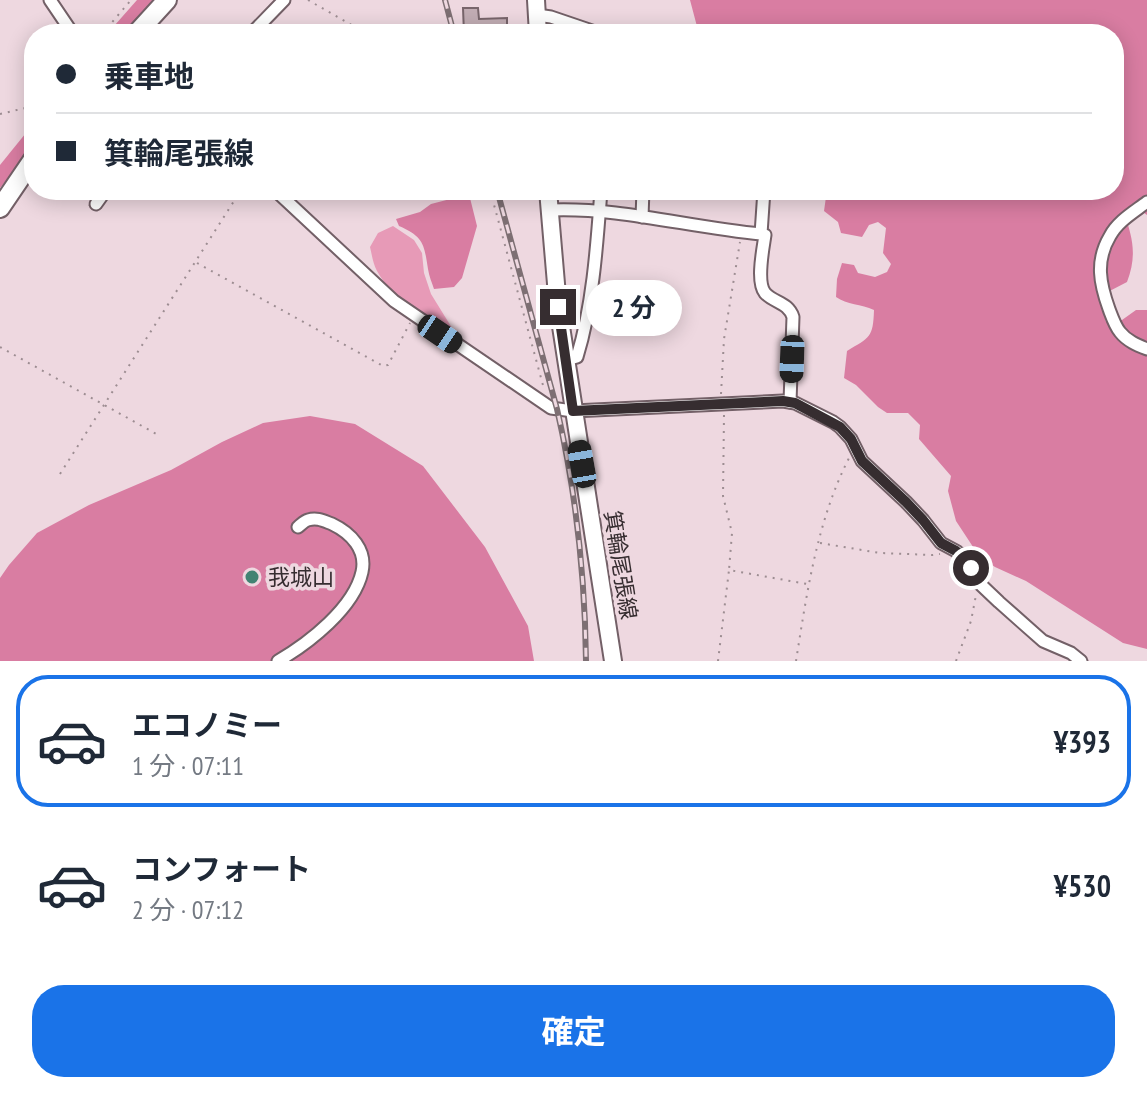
<!DOCTYPE html>
<html lang="ja">
<meta charset="utf-8">
<style>
:root{--surface:#fff;--page:#f2f2f3;--text:#1f2937;--muted:#747a83;--line:#e0e1e3;--accent:#1a73e8}
body{margin:0;font-family:"PT Sans Narrow","Noto Sans JP",sans-serif;background:var(--page);color:var(--text);height:100vh;display:flex;flex-direction:column;font-size:30px;white-space:nowrap}
*{box-sizing:border-box;margin:0}
p{font-size:26px;color:var(--muted)}
.icon{flex:none;width:44px;height:44px;fill:none;stroke:currentColor;stroke-width:2;stroke-linecap:round;stroke-linejoin:round}
.map{position:relative;height:661px;overflow:hidden}
.panel{display:flex;flex-direction:column;background:var(--surface);flex:1}
.panel>*{flex:none}
.guide{position:absolute;left:24px;top:24px;width:1100px;height:176px;border-radius:32px;box-shadow:0 4px 20px #0003;display:grid;align-content:center;height:176px;padding:0 32px;background:var(--surface)}
.end{position:absolute;width:36px;height:36px;margin:-18px;border:10px solid #362d30;background:#fff;box-shadow:0 0 0 4px #fff}
.from{border-radius:50%}
.bubble{position:absolute;height:56px;border-radius:28px;background:var(--surface);box-shadow:0 4px 20px #0003;font-size:26px;font-weight:700;line-height:56px;text-align:center}
.car{position:absolute;width:24px;height:48px;margin:-24px -12px;border-radius:10px;box-shadow:0 0 6px 2px #0007;background:linear-gradient(#222 24%,#8ab4d8 0 40%,#222 0 76%,#8ab4d8 0 86%,#222 0)}
.guide b{display:flex;align-items:center;gap:28px;height:76px;font-size:30px}
.guide b+b{border-top:2px solid var(--line)}
.guide i{width:20px;height:20px;background:var(--text)}
ul{padding:14px 0 0;list-style:none}
li{display:flex;align-items:center;gap:24px;height:132px;margin:0 16px 12px;padding:0 16px;border:4px solid transparent;border-radius:32px}
li div{flex:1}
li b{display:block;font-size:30px}
li em{font-style:normal;font-weight:700}
li.current{border-color:var(--accent)}
li>.icon{width:72px;height:72px;stroke-width:1.5}
.action{display:flex;gap:16px;margin-top:auto;padding:16px 32px}
.action a{flex:1;height:92px;border-radius:32px;background:var(--accent);color:#fff;font-size:32px;font-weight:700;line-height:92px;text-align:center}
.map>svg:first-child{display:block}
</style>
<div class="map">
<svg width="1147" height="661" viewBox="0 0 1147 661">
<rect width="100%" height="100%" fill="#eed8e0"/>
<path fill="#e79ab7" d="M393,226L414,240L422,253L424,273L431,294L452,328C424,316 392,299 377,271C373,264 372,255 370,247L378,233Z"/>
<g fill="#d97da2">
<polygon points="137,0 161,0 130,34 107,34"/>
<path d="M690,0H1147V215L1132,204L1124,213C1133,238 1137,256 1127,282L1100,296L1106,322L1122,320L1136,310H1147V649L1123,643L1026,581L995,567L979,556L956,521L948,491L951,476L919,439L920,425L908,413H887L878,407L856,385L844,378L847,351C870,337 873,338 874,310C861,304 847,305 836,297L837,279L842,263L854,265L858,273L875,277L887,272L891,264L883,253L886,228L878,222L869,225L862,237L841,233L838,222L824,211L827,190H1114V34H699Z"/>
<polygon points="34,123 34,147 0,188 0,165"/>
<path d="M462,196L470,198L477,226L462,278L454,287L434,289C432,283 429,276 428,269C424,244 424,237 399,226L396,219L420,212L431,204Z"/>
<polygon points="310,416 355,424 423,466 485,547 528,626 534,661 0,661 0,578 9,565 37,533 89,505 171,470 222,442 263,423"/>
</g>
<polygon fill="#c2adb4" stroke="#78656b" stroke-width="2" points="463,8 478,8 479,19 507,18 507,34 464,34"/>
<g fill="none" stroke-linecap="round" stroke-linejoin="round">
<g stroke="#736067" stroke-width="15">
<g id="minor">
<polyline points="50,0 73,34"/>
<polyline points="537,15 551,17 601,34"/>
<polyline points="251,34 284,0"/>
<polyline points="275,190 394,301 551,408 573,411 783,401 795,403 833,422 840,427 851,439 862,461 906,502 923,520 941,543 956,551 964,558 979,583 999,602 1043,641 1071,653 1081,661"/>
<path d="M764,190L761,234L765,235C763,249 756,282 765,293C774,303 788,302 793,317L790,402"/>
<path d="M1147,202C1134,212 1118,221 1110,236C1095,261 1100,284 1109,309C1112,317 1115,326 1120,332C1127,341 1137,345 1147,349"/>
<polyline points="96,204 106,190"/>
<path d="M550,210C621,207 691,228 761,234"/>
<polyline points="642,217 643,190"/>
<path d="M566,360L577,357C593,305 597,244 601,190"/>
<path d="M278,661C309,643 354,608 362,572C367,550 351,533 332,524C324,521 317,517 308,520C304,521 301,525 298,527"/>
</g>
</g>
<g stroke="#736067" stroke-width="20">
<g id="secondary">
<polyline points="536,0 538,34"/>
<polyline points="548,190 558,307 613,661"/>
</g>
</g>
<g stroke="#736067" stroke-width="22">
<g id="primary">
<polyline points="136,34 167,0"/>
<polyline points="0,208 34,158"/>
</g>
</g>
<g stroke="#9d8d92" stroke-width="2" stroke-dasharray="2 6" stroke-linecap="butt">
<polyline points="308,0 367,34"/>
<polyline points="102,34 131,0"/>
<polyline points="0,114 34,106"/>
<polyline points="490,190 544,389"/>
<polyline points="197,263 383,366 388,365 410,323"/>
<polyline points="0,347 160,436"/>
<polyline points="721,394 724,339 740,242"/>
<polyline points="724,415 723,496 732,533 729,570"/>
<polyline points="60,474 241,190"/>
<polyline points="820,543 880,553 933,555 940,554"/>
<polyline points="718,661 729,570 807,584"/>
<path d="M796,661C807,592 817,521 849,458"/>
<polyline points="956,661 971,621 976,595"/>
</g>
<use href="#minor" stroke="#fff" stroke-width="11"/>
<use href="#secondary" stroke="#fff" stroke-width="16"/>
<use href="#primary" stroke="#fff" stroke-width="18"/>
<g stroke="#7d6f73" stroke-width="6">
<g id="rail">
<polyline points="445,0 454,34"/>
<path d="M497,190L557,409C576,492 585,576 586,661"/>
</g>
</g>
<use href="#rail" stroke="#eed8e0" stroke-width="3" stroke-dasharray="9" stroke-linecap="butt"/>
</g>
<g fill="none" stroke-linecap="round" stroke-linejoin="round">
<polyline stroke="#362d30" stroke-width="10" points="558,307 573,411 783,401 795,403 840,427 851,439 862,461 906,502 923,520 941,543 956,551 964,558 971,568"/>
</g>
<circle fill="#428373" stroke="#eed8e0" stroke-width="3" cx="252" cy="577" r="8"/>
<g text-anchor="middle" stroke-width="7" stroke-linejoin="round" paint-order="stroke">
<g font-size="22" fill="#362d30" stroke="#eed8e0">
<text transform="translate(621 565) rotate(81)" y="8">箕輪尾張線</text>
</g>
<g font-size="22" fill="#362d30" stroke="#eed8e0" text-anchor="start">
<text x="268" y="585">我城山</text>
</g>
</g>
</svg>
<i class="end from" style="left:971px;top:568px"></i>
<i class="end" style="left:558px;top:307px"></i>
<div class="bubble" style="left:586px;top:280px;width:96px">2 分</div>
<i class="car" style="left:440px;top:334px;rotate:124deg"></i>
<i class="car" style="left:792px;top:359px;rotate:182deg"></i>
<i class="car" style="left:582px;top:464px;rotate:350deg"></i>
<div class="guide">
<b><i class="from"></i>乗車地</b>
<b><i></i>箕輪尾張線</b>
</div>
</div>
<section class="panel">
<ul>
<li class="current"><svg class="icon" aria-label="car" viewBox="0 0 24 24"><path d="M5 17H2v-5l4-1 3-4h7l3 4 3 1v5h-3M9 17h6M6 11h13"/><circle cx="7" cy="17" r="2"/><circle cx="17" cy="17" r="2"/></svg><div><b>エコノミー</b><p>1 分 · 07:11</p></div><em>¥393</em></li>
<li><svg class="icon" aria-label="car" viewBox="0 0 24 24"><path d="M5 17H2v-5l4-1 3-4h7l3 4 3 1v5h-3M9 17h6M6 11h13"/><circle cx="7" cy="17" r="2"/><circle cx="17" cy="17" r="2"/></svg><div><b>コンフォート</b><p>2 分 · 07:12</p></div><em>¥530</em></li>
</ul>
<div class="action"><a>確定</a></div>
</section>
